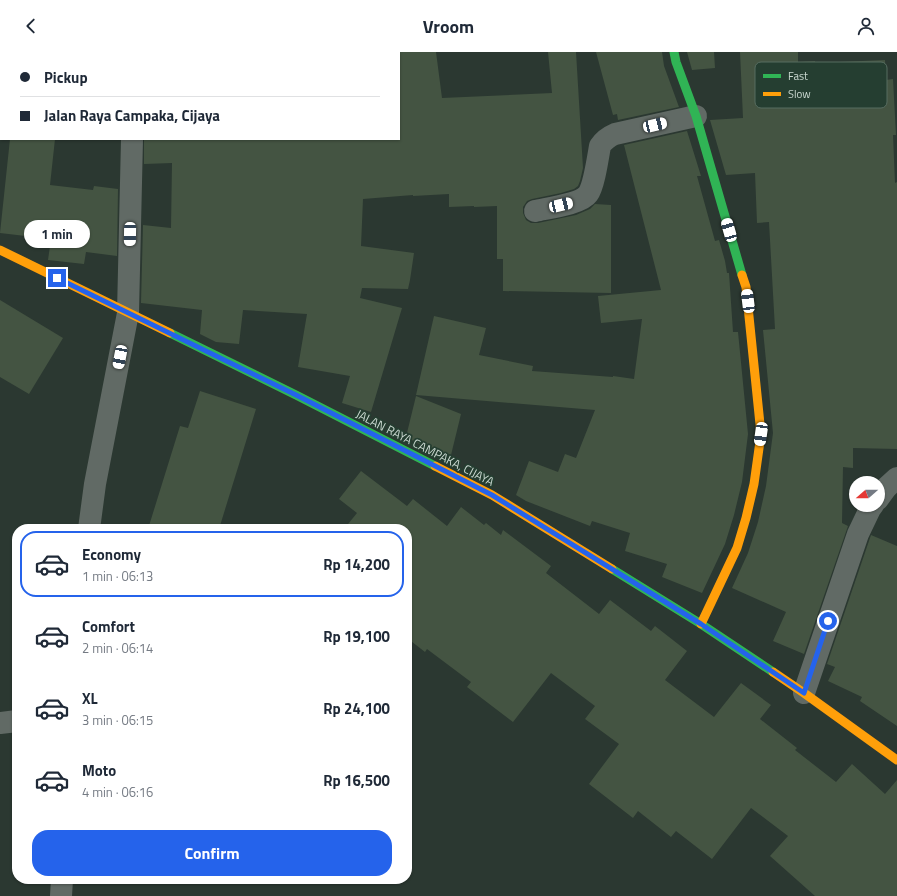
<!DOCTYPE html>
<meta charset="utf-8">
<style>
:root{--surface:#fff;--page:#f2f2f3;--text:#1f2937;--muted:#747a83;--line:#e0e1e3;--accent:#2563eb}
body{margin:0;font-family:"Titillium Web",sans-serif;background:var(--page);color:var(--text);height:100vh;display:flex;flex-direction:column;font-size:15px;white-space:nowrap}
*{box-sizing:border-box;margin:0}
p{font-size:13px;color:var(--muted)}
.icon{flex:none;width:22px;height:22px;fill:none;stroke:currentColor;stroke-width:2;stroke-linecap:round;stroke-linejoin:round}
.map{position:relative;flex:1;overflow:hidden}
.panel{position:absolute;left:12px;top:472px;width:400px;height:360px;display:flex;flex-direction:column;background:var(--surface);border-radius:16px;box-shadow:0 1px 3px #0004}
.panel>*{flex:none}
.banner{position:absolute;left:0px;top:0px;width:400px;height:88px;box-shadow:0 1px 3px #0004;display:grid;align-content:center;height:88px;padding:0 20px;background:var(--surface)}
.needle{width:26px;rotate:250deg}
.controls{position:absolute;left:849px;top:424px;display:grid;gap:8px}
.controls a{display:grid;place-items:center;width:36px;height:36px;border-radius:50%;background:var(--surface);box-shadow:0 1px 3px #0004;font-size:20px}
.end{position:absolute;width:18px;height:18px;margin:-9px;border:5px solid #2563eb;background:#fff;box-shadow:0 0 0 2px #fff}
.from{border-radius:50%}
.bubble{position:absolute;height:28px;border-radius:14px;background:var(--surface);box-shadow:0 1px 3px #0004;font-size:13px;font-weight:700;line-height:28px;text-align:center}
.car{position:absolute;width:12px;height:24px;margin:-12px -6px;border-radius:5px;box-shadow:0 0 3px 1px #0007;background:linear-gradient(#fff 24%,#345 0 40%,#fff 0 76%,#345 0 86%,#fff 0)}
.banner b{display:flex;align-items:center;gap:14px;height:38px;font-size:15px}
.banner b+b{border-top:1px solid var(--line)}
.banner i{width:10px;height:10px;background:var(--text)}
ul{padding:7px 0 0;list-style:none}
li{display:flex;align-items:center;gap:12px;height:66px;margin:0 8px 6px;padding:0 12px;border:2px solid transparent;border-radius:16px}
li div{flex:1}
li b{display:block;font-size:15px}
li em{font-style:normal;font-weight:700}
li.selected{border-color:var(--accent)}
li>.icon{width:36px;height:36px;stroke-width:1.5}
.primary-button{display:flex;gap:8px;margin-top:auto;padding:8px 20px}
.primary-button a{flex:1;height:46px;border-radius:16px;background:var(--accent);color:#fff;font-size:16px;font-weight:700;line-height:46px;text-align:center}
header{display:flex;justify-content:space-between;align-items:center;height:52px;padding:0 20px;background:var(--surface);font-size:18px;font-weight:700}
.map>svg:first-child{display:block}
</style>
<header><svg class="icon" aria-label="back" viewBox="0 0 24 24"><path d="M15 5l-7 7 7 7"/></svg>Vroom<svg class="icon" aria-label="person" viewBox="0 0 24 24"><circle cx="12" cy="8" r="4"/><path d="M4 21q1-7 8-7t8 7"/></svg></header>
<div class="map">
<svg width="897" height="844" viewBox="0 0 897 844">
<rect width="100%" height="100%" fill="#2b3831"/>
<g fill="#445442">
<polygon points="399,0 436,0 442,46 552,41 548,0 576,0 583,116 580,129 578,134 574,137 561,141 532,147 527,149 523,155 523,161 526,168 531,171 538,171 576,163 590,157 595,152 611,153 611,241 503,239 503,207 497,207 497,154 474,155 474,154 449,155 449,142 413,144 413,143 363,147 361,194 414,201 410,228 408,237 362,236 360,246 402,256 371,360 342,351 350,324 298,315 307,262 243,258 239,292 216,290 200,282 202,258 141,251 143,173 171,176 172,111 144,112 144,87 399,87"/>
<polygon points="596,0 662,0 664,14 679,55 618,68 617,62 613,63"/>
<polygon points="687,0 714,0 715,16 692,18"/>
<polygon points="740,0 798,0 798,10 815,9 815,11 885,8 886,28 893,27 896,83 893,83 895,131 897,130 897,397 853,396 853,416 843,415 842,471 848,474 804,602 773,589 786,560 732,536 748,501 758,470 766,434 773,381 763,278 775,277 769,170 757,171 755,121 726,123 710,68 743,66"/>
<polygon points="687,79 701,124 697,124 715,189 719,188 725,209 727,221 729,221 733,280 738,280 748,382 742,430 734,463 725,492 702,541 662,525 667,512 625,499 630,481 592,469 590,474 526,449 516,443 529,409 558,420 565,402 576,406 595,358 416,343 434,264 486,276 479,303 533,314 532,319 613,325 613,324 634,327 642,267 601,271 598,244 661,238 624,93"/>
<polygon points="10,87 55,87 50,133 93,138 94,134 118,137 117,204 86,200 84,212 48,208 51,187 0,181"/>
<polygon points="0,248 63,286 29,342 0,325"/>
<polygon points="200,339 256,357 219,477 148,477 180,374 188,376"/>
<polygon points="416,344 461,362 451,403 431,398 406,385"/>
<polygon points="361,419 407,454 413,447 447,474 461,455 484,473 486,471 501,483 503,478 551,514 546,521 599,562 610,548 651,579 655,574 687,599 665,628 714,665 741,631 771,653 760,667 797,696 795,698 836,730 852,712 885,742 897,728 897,844 815,844 770,804 788,784 751,756 712,807 676,779 671,785 638,759 633,766 589,732 619,692 585,667 595,654 551,621 513,670 467,635 471,630 427,597 425,600 407,586 407,477 344,477 357,461 339,447"/>
<polygon points="871,483 897,494 897,674 860,649 862,645 828,629 835,615 827,612"/>
</g>
<g fill="none" stroke-linecap="round" stroke-linejoin="round">
<g stroke="#616a65" stroke-width="22">
<polyline points="135,1 135,0"/>
<path d="M535,159C548,156 581,152 588,142C594,134 598,105 600,94C604,88 608,85 615,82L696,64"/>
<polyline points="878,447 886,436 897,426"/>
<polyline points="89,477 95,432 128,261 132,87"/>
<polyline points="804,641 858,482 870,457 873,453"/>
<polyline points="0,671 17,669"/>
<polyline points="61,844 62,827"/>
</g>
<g stroke="#30b455" stroke-width="9">
<polyline points="674,0 676,10 696,64 742,223"/>
<polyline points="170,281 296,343 435,414"/>
<polyline points="612,517 701,572 773,620"/>
</g>
<g stroke="#ff9f0a" stroke-width="9">
<polyline points="0,198 170,281"/>
<polyline points="435,414 492,443 612,517"/>
<polyline points="701,572 737,496 746,466 754,432 761,382 746,235 742,223"/>
<polyline points="773,620 804,641 897,708"/>
</g>
</g>
<g fill="none" stroke-linecap="round" stroke-linejoin="round">
<polyline stroke="#2563eb" stroke-width="5" points="57,226 296,343 492,443 701,572 804,641 828,569"/>
</g>
<g text-anchor="middle" stroke-width="3.5" stroke-linejoin="round" paint-order="stroke">
<g font-size="12" fill="#ccdad2" stroke="#253e31">
<text transform="translate(425 396) rotate(27)" y="4">JALAN RAYA CAMPAKA, CIJAYA</text>
</g>
</g>
<rect x="755" y="10" width="132" height="46" rx="6" fill="#253e31" stroke="#576d61" stroke-width="1"/>
<rect x="763" y="22" width="18" height="4" fill="#30b455"/>
<rect x="763" y="40" width="18" height="4" fill="#ff9f0a"/>
<g font-size="11" fill="#ccdad2">
<text x="788" y="28">Fast</text>
<text x="788" y="46">Slow</text>
</g>
</svg>
<div class="controls">
<a><svg class="needle" viewBox="-14 -14 28 28"><path d="M0-13l5 13h-10z" fill="#e53935"/><path d="M0 13l5-13h-10z" fill="#747a83"/></svg></a>
</div>
<i class="end from" style="left:828px;top:569px"></i>
<i class="end" style="left:57px;top:226px"></i>
<div class="bubble" style="left:24px;top:168px;width:66px">1 min</div>
<i class="car" style="left:655px;top:73px;rotate:77deg"></i>
<i class="car" style="left:561px;top:153px;rotate:77deg"></i>
<i class="car" style="left:729px;top:178px;rotate:344deg"></i>
<i class="car" style="left:130px;top:182px;rotate:181deg"></i>
<i class="car" style="left:748px;top:249px;rotate:353deg"></i>
<i class="car" style="left:120px;top:305px;rotate:191deg"></i>
<i class="car" style="left:761px;top:382px;rotate:188deg"></i>
<div class="banner">
<b><i class="from"></i>Pickup</b>
<b><i></i>Jalan Raya Campaka, Cijaya</b>
</div>
<section class="panel">
<ul>
<li class="selected"><svg class="icon" aria-label="car" viewBox="0 0 24 24"><path d="M5 17H2v-5l4-1 3-4h7l3 4 3 1v5h-3M9 17h6M6 11h13"/><circle cx="7" cy="17" r="2"/><circle cx="17" cy="17" r="2"/></svg><div><b>Economy</b><p>1 min · 06:13</p></div><em>Rp 14,200</em></li>
<li><svg class="icon" aria-label="car" viewBox="0 0 24 24"><path d="M5 17H2v-5l4-1 3-4h7l3 4 3 1v5h-3M9 17h6M6 11h13"/><circle cx="7" cy="17" r="2"/><circle cx="17" cy="17" r="2"/></svg><div><b>Comfort</b><p>2 min · 06:14</p></div><em>Rp 19,100</em></li>
<li><svg class="icon" aria-label="car" viewBox="0 0 24 24"><path d="M5 17H2v-5l4-1 3-4h7l3 4 3 1v5h-3M9 17h6M6 11h13"/><circle cx="7" cy="17" r="2"/><circle cx="17" cy="17" r="2"/></svg><div><b>XL</b><p>3 min · 06:15</p></div><em>Rp 24,100</em></li>
<li><svg class="icon" aria-label="car" viewBox="0 0 24 24"><path d="M5 17H2v-5l4-1 3-4h7l3 4 3 1v5h-3M9 17h6M6 11h13"/><circle cx="7" cy="17" r="2"/><circle cx="17" cy="17" r="2"/></svg><div><b>Moto</b><p>4 min · 06:16</p></div><em>Rp 16,500</em></li>
</ul>
<div class="primary-button"><a>Confirm</a></div>
</section>
</div>
